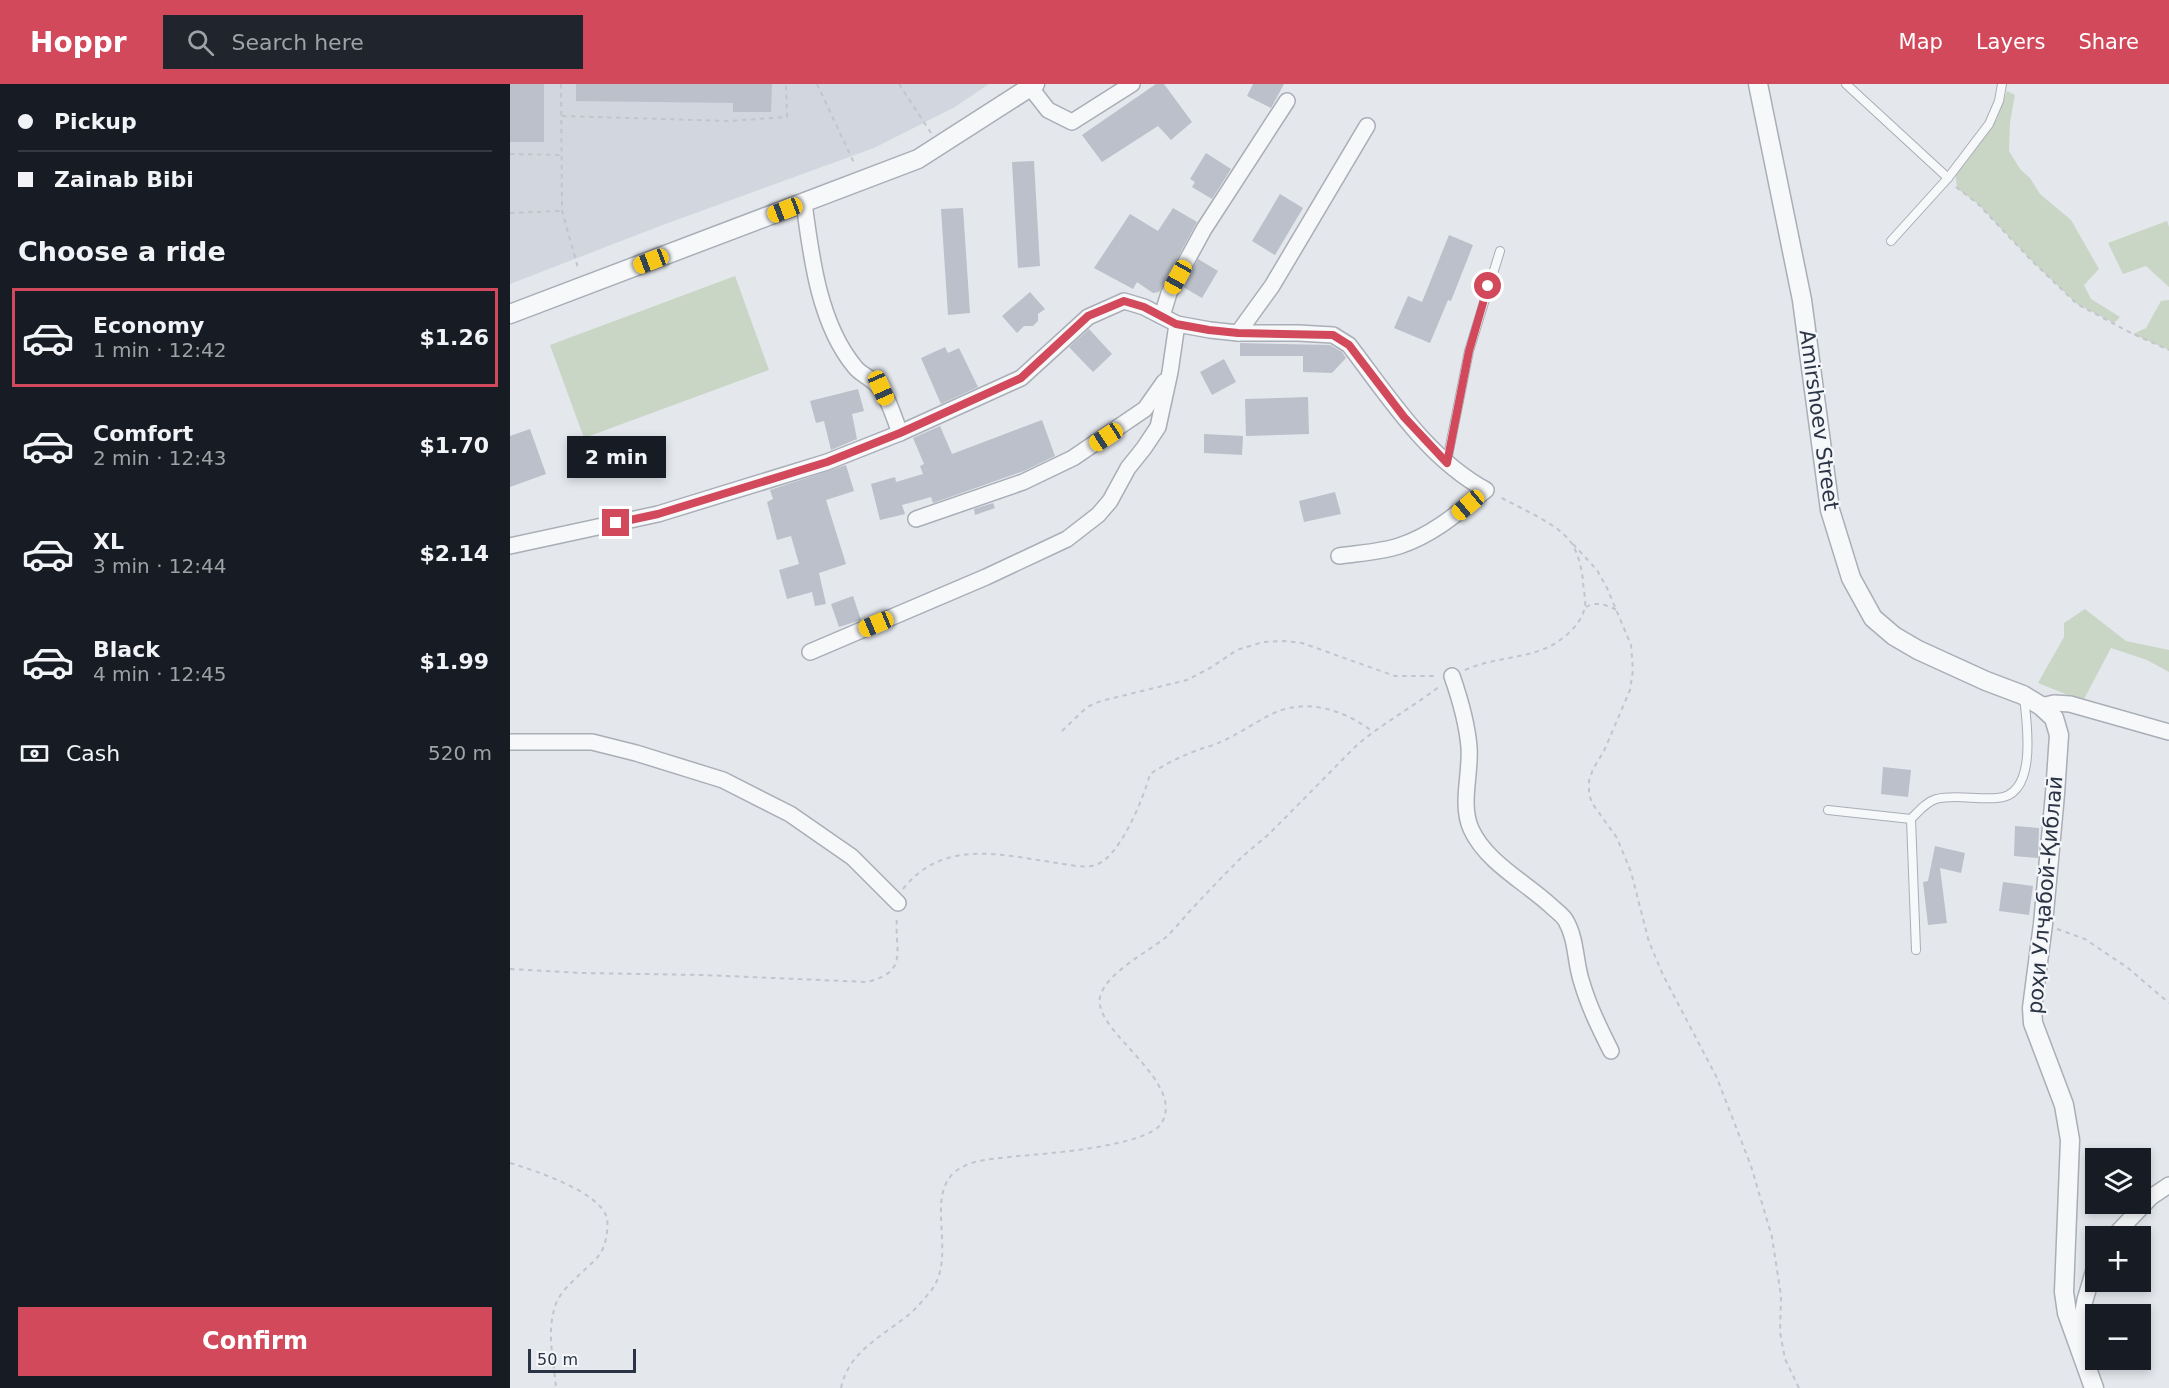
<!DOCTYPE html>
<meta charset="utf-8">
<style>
:root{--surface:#171b24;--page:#20242c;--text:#f1f3f6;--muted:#9ea1a6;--line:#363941;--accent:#d1495b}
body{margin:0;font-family:"DejaVu Sans",sans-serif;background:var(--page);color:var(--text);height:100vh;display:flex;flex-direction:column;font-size:22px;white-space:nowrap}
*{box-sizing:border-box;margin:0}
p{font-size:20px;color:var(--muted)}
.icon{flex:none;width:33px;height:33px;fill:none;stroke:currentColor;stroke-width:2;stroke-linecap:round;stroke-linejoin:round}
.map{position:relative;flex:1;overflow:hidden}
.drawer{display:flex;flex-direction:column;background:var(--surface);width:510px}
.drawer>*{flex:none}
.guide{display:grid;align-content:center;height:132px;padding:0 18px;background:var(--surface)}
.tools{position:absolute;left:1575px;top:1064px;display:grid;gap:12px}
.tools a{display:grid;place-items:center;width:66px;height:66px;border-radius:0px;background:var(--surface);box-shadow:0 3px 9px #0003;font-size:30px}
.scale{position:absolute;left:18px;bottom:15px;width:108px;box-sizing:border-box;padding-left:6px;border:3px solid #2b3445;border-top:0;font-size:16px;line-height:21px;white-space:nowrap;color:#2b3445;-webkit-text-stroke:4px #f4f6f9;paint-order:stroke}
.end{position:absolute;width:27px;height:27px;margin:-14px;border:8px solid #d1495b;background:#fff;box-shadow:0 0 0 3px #fff}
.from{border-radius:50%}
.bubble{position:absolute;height:42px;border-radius:0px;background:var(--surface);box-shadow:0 3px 9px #0003;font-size:20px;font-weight:700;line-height:42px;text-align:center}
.car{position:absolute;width:18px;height:36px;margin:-18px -9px;border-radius:8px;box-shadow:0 0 4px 2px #0007;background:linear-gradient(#f5c518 24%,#345 0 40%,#f5c518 0 76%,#345 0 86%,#f5c518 0)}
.guide b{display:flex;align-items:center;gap:21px;height:57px;font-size:22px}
.guide b+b{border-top:2px solid var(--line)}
.guide i{width:15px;height:15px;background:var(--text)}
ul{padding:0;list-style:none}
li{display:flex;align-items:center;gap:18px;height:99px;margin:0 12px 9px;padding:0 6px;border:3px solid transparent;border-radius:0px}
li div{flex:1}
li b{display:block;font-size:22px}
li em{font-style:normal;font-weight:700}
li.on{border-color:var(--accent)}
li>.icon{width:54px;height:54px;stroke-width:1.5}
h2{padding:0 18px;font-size:27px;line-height:72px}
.pay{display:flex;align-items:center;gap:15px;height:66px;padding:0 18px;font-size:22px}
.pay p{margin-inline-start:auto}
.cta{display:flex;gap:12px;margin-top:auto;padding:12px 18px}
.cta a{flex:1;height:69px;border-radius:0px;background:var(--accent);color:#fff;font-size:24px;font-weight:700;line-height:69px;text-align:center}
header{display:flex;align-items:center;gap:36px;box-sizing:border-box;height:84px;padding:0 30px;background:var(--accent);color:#fff}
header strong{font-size:28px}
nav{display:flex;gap:33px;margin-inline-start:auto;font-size:21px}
.search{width:420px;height:54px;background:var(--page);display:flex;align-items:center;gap:15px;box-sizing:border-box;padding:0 21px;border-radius:0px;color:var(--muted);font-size:22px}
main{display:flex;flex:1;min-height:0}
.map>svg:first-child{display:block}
</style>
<header>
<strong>Hoppr</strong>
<div class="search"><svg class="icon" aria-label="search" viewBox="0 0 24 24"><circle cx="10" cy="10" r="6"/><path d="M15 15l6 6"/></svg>Search here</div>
<nav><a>Map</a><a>Layers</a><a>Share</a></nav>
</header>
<main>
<section class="drawer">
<div class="guide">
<b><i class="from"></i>Pickup</b>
<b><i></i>Zainab Bibi</b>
</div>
<h2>Choose a ride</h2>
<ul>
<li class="on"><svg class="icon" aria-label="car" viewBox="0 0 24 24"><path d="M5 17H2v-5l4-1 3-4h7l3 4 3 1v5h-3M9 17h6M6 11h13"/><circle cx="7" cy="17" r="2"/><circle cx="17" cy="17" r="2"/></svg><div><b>Economy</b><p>1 min · 12:42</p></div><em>$1.26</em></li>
<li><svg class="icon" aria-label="car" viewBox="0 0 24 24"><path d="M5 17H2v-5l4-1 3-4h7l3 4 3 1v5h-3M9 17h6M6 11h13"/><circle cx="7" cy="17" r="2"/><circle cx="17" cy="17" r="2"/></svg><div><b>Comfort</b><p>2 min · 12:43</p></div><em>$1.70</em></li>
<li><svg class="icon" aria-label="car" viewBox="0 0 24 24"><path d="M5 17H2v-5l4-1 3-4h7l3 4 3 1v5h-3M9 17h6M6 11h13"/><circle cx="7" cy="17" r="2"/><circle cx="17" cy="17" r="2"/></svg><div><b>XL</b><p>3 min · 12:44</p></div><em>$2.14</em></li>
<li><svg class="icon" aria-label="car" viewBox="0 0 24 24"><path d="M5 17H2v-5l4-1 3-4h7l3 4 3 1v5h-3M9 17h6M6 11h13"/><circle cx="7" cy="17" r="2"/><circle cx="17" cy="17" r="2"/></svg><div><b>Black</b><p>4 min · 12:45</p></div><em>$1.99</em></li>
</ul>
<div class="pay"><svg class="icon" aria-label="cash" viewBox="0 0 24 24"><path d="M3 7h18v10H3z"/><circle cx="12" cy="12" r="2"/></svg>Cash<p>520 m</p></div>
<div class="cta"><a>Confirm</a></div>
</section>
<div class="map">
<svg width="1659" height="1304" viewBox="0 0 1659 1304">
<rect width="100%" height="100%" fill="#e4e7ec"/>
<polygon fill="#d2d6de" points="0,0 479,0 445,23 364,64 150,142 0,200"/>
<g fill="#c9d6c5">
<polygon points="1497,7 1505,11 1500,38 1499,67 1510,85 1520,94 1530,110 1561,136 1589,185 1574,201 1581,215 1610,233 1604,239 1567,220 1522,177 1468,120 1447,104 1445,84 1462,68 1487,35"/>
<polygon points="1657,137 1659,143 1659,203 1636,182 1613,190 1598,159"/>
<polygon points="225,192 259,286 74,354 40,261"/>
<polygon points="1659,216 1659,266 1623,250 1636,244 1651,217"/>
<polygon points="1575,525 1616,557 1659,566 1659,588 1637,576 1601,564 1573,617 1528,599 1554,553 1554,539"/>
</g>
<g fill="#bbc0ca">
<rect x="0" y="0" width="34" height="58"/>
<polygon points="66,0 262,0 261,28 223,28 223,19 66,17"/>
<polygon points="646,0 654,0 682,38 661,56 648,42 592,78 572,51"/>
<polygon points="743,0 774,0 761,24 737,12"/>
<polygon points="696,69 721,85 702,115 682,103 685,98 680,95"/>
<polygon points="524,77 530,182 508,184 502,78"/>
<polygon points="770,110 793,124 765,171 742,157"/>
<polygon points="453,124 460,229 438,231 431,125"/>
<polygon points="663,124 687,138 649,208 643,209 627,198 623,205 584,184 620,130 648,147"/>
<polygon points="939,151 963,161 941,217 938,216 920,259 884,244 898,212 912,218"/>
<polygon points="688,175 708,187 692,214 673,203"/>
<polygon points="520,208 535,225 528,230 528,237 523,242 514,242 507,249 492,232"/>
<polygon points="579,245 602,270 583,288 559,263"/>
<polygon points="730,259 820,261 832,268 836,274 822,289 793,288 793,272 730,272"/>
<polygon points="435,263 438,269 449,264 468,303 431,320 411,274"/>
<polygon points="714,275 726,298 702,311 690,288"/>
<polygon points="348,305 354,327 342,330 347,355 321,366 314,337 306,339 300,317"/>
<polygon points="798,313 799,350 736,352 735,315"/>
<polygon points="532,336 545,372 514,387 423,419 421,413 392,421 395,430 370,436 361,400 385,393 386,398 413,390 410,382 414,380 403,354 430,342 442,370"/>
<polygon points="20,345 36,390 0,403 0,352"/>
<polygon points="694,350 733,352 732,371 694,369"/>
<polygon points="336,381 344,407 316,416 336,480 309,489 316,520 305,522 302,508 277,515 269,486 289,480 281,452 267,456 257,418 263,415 260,406"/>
<polygon points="825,408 831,430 794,438 789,417"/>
<polygon points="483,419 485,424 465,431 464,425"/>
<polygon points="343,512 351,536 329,543 321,520"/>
<polygon points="1373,683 1401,686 1398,713 1371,710"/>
<polygon points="1505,742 1529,744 1528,774 1504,772"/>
<polygon points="1425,762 1455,769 1451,789 1430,784 1437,839 1418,841 1413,798 1418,797"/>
<polygon points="1493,798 1523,802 1519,831 1489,827"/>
</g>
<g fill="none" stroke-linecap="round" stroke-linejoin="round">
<g stroke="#a9aeb7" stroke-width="10">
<g id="service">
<polyline points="1336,0 1438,94"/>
<polyline points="1381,157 1438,94 1479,40 1489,17 1492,0"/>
<polyline points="937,377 959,267 990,167"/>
<polyline points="1318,726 1401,735"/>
<path d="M1406,866L1401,735C1408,728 1416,718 1426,715C1445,710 1467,716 1487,714C1528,712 1517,640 1514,613"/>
</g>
</g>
<g stroke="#a9aeb7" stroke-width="18">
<g id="minor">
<polyline points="520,3 538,26 562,38 622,0"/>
<path d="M294,119C301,172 309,240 345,283C350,290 360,293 366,300C378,311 384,334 390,349"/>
<polyline points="652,232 659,209 694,145 777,17"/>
<polyline points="728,249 762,202 857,42"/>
<polyline points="406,435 513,398 563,374 635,325 654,298"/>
<path d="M0,462L148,430L317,378L390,349L511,294L578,233L614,217L634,223L667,240L700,246L728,249H788L823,251L839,261C879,313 917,374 976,406C949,428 923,451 889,462C871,468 849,469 829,472"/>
<polyline points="300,568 476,493 557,455 588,431 600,417 618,384 634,364 648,343 660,288 667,240"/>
<path d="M942,592C950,615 957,639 959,663C961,690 950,720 961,745C976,778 1015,798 1040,821C1045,826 1053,831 1056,837C1067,856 1065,880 1072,899C1079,923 1090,945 1101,967"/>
<polyline points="1531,622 1544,619 1560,620 1659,648"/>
<polyline points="0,658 82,658 126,669 213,696 280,730 342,773 388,819"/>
<polyline points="1604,1152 1641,1113 1659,1101"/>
<polyline points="1567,1260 1575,1216 1586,1179"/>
</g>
</g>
<g stroke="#a9aeb7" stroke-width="21">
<g id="tertiary">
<polyline points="1248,0 1292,216 1320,426 1341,494 1363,534 1384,552 1408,566 1476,597 1513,611 1531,622 1544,634 1549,651 1545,710 1533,840 1522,924 1523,939 1554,1021 1560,1056 1554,1208 1557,1229 1584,1304"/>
<polyline points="0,230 408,75 525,0"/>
</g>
</g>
<g stroke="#c2c5cb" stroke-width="2" stroke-dasharray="4.5 4.5" stroke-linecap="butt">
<polyline points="51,0 52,127 68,184"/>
<polyline points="307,0 345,81"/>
<polyline points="389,0 421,49"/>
<polyline points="52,32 219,37 277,33 276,0"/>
<polyline points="0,70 51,71"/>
<polyline points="1446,103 1468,120 1522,177 1567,220 1623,250 1659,266"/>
<polyline points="0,129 51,127"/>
<polyline points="1063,460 1087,486 1097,504 1121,561 1123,586 1120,606 1094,667 1083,685 1079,697 1079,710 1082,719 1107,754 1121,788 1139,858 1153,891 1207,994 1241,1082 1262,1153 1271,1212 1270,1248 1275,1275 1289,1304"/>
<path d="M1076,523C1086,517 1096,521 1107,526"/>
<path d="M955,586C981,574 1012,575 1039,563C1054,555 1071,541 1075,523C1076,515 1073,504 1073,496C1071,482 1068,468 1060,457C1045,438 1011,425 990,413"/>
<polyline points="552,647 577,623 591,617 677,596 700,584 727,566 753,558 775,557 792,559 885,592 927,592"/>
<path d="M393,805C433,754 492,771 547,779C560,781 576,785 588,780C611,770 634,713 640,690C654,681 669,673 685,667C695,663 706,661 715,656C732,648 747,637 764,629C797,614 835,626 863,648"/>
<polyline points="1547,845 1575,855 1618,884 1659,919"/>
<path d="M0,885L72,889L193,891L357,898C400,887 384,867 387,833"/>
<path d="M0,1079C23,1086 92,1108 97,1135C98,1139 97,1144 97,1149C96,1156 94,1164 90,1170C76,1188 49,1203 44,1226C37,1251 44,1279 46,1304"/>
<path d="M331,1304C339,1265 376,1251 403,1227C409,1221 415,1214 420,1208C449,1173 413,1113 446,1087C463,1074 488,1075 508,1072C536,1070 636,1062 651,1040C678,998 582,947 590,913C596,889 636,869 655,854C663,847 671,837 678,829C693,813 708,797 723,782C734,770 748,760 760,749C789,720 818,690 847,661C873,639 903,623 930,602"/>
</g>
<use href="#service" stroke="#f7f8fa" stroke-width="8"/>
<use href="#minor" stroke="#f7f8fa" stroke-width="15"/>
<use href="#tertiary" stroke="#f7f8fa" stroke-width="18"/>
</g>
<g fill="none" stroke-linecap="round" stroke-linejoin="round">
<polyline stroke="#d1495b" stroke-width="8" points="106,439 148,430 317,378 390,349 511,294 578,232 614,217 634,223 666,240 699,246 728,249 823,251 839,261 894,333 937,379 959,267 978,202"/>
</g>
<g text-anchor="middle" stroke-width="4.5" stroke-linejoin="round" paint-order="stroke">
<g font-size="21" fill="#2b3445" stroke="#f4f6f9">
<text transform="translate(1309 336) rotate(82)" y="7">Amirshoev Street</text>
<text transform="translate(1535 811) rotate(-85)" y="7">роҳи Улҷабой-Қиблаӣ</text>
</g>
</g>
</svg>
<div class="tools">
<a><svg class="icon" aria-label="layers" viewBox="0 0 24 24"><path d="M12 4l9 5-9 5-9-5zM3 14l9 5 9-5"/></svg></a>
<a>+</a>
<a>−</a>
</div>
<div class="scale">50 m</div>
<i class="end from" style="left:978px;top:202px"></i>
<i class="end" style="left:106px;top:439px"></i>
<div class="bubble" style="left:57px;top:352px;width:99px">2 min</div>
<i class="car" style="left:275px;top:126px;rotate:249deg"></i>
<i class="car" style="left:141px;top:177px;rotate:249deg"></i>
<i class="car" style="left:668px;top:193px;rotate:209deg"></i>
<i class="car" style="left:371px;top:304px;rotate:156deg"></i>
<i class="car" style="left:596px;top:353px;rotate:237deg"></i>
<i class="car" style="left:958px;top:421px;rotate:230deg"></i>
<i class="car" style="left:366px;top:540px;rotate:247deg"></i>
</div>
</main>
